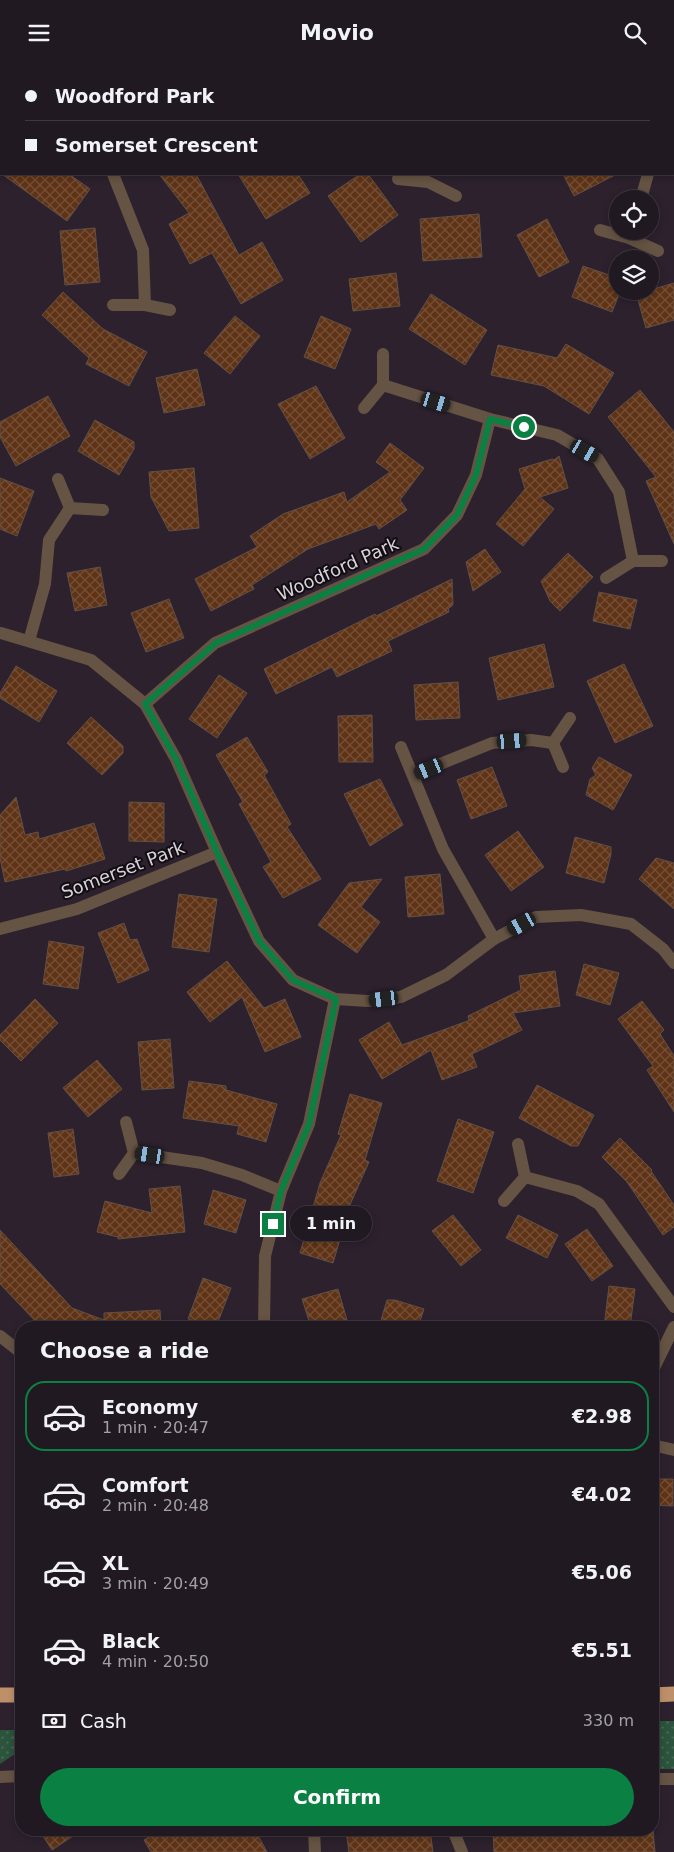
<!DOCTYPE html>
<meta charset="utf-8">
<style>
:root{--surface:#211922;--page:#29222a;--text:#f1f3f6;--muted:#a2a0a5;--line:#3e3840;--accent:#0b8043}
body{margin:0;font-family:"DejaVu Sans",sans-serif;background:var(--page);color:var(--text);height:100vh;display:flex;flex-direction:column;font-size:19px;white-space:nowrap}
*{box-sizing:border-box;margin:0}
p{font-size:16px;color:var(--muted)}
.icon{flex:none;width:28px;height:28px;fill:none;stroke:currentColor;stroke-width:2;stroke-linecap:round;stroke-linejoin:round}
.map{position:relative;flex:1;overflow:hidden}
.side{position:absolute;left:15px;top:1256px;width:644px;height:515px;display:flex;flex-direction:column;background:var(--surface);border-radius:20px;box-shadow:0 2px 8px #0003,0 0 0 1px var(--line)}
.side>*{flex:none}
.top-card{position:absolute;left:0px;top:0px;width:675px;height:110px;box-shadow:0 2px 8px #0003,0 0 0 1px var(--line);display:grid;align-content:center;height:110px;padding:0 25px;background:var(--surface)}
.fabs{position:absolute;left:609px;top:125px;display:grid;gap:10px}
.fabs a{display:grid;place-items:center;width:50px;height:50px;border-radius:50%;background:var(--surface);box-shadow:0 2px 8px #0003,0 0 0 1px var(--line);font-size:25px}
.end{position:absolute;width:22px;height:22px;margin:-11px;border:6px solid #0b8043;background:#fff;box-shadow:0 0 0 2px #fff}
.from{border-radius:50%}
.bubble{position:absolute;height:35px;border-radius:18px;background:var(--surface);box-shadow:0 2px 8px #0003,0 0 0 1px var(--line);font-size:16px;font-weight:800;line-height:35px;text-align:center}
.car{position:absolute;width:15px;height:30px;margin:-15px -8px;border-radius:6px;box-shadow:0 0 4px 1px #0007;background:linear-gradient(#222 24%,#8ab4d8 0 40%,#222 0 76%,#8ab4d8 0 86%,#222 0)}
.top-card b{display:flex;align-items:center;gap:18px;height:48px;font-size:19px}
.top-card b+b{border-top:1px solid var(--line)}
.top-card i{width:12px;height:12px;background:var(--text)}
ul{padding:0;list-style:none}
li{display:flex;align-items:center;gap:15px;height:70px;margin:0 10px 8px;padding:0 15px;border:2px solid transparent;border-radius:20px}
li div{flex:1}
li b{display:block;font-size:19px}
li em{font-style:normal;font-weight:800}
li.selected{border-color:var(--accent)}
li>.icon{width:45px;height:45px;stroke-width:1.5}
h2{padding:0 25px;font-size:22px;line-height:60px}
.pay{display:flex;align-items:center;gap:12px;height:55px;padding:0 25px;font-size:19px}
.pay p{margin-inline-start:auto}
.button{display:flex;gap:10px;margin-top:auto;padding:10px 25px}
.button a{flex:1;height:58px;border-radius:30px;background:var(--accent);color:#fff;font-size:20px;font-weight:800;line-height:58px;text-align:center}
header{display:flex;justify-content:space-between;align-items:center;height:65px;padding:0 25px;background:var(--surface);font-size:22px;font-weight:800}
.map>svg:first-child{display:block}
</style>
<header><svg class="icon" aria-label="menu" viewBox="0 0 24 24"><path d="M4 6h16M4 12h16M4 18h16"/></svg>Movio<svg class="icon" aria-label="search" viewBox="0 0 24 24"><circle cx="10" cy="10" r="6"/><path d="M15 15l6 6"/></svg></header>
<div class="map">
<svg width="674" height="1787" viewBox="0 0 674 1787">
<defs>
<pattern id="grass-dots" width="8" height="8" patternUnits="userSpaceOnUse" patternTransform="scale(1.25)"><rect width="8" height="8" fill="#2c533b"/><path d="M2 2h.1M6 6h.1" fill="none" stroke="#4a6b57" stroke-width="1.8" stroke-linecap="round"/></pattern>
<pattern id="building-cross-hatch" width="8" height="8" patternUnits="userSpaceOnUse" patternTransform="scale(1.25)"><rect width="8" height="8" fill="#5f3316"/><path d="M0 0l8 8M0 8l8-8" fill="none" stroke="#755037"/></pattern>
</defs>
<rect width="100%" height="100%" fill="#2c212d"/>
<g fill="url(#grass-dots)">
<polygon points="652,1656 674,1656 674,1704 653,1704"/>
<polygon points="0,1665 21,1665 21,1685 0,1699"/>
</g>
<g fill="url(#building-cross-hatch)" stroke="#615047">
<polygon points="2,109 69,109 90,124 67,156"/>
<polygon points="159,109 196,109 239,190 262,177 283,215 241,239 212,188 190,199 169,159 189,148"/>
<polygon points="238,109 298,109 310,128 266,154"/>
<polygon points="360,109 368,109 398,150 361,177 328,131"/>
<polygon points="563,109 617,109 574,131"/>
<polygon points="479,149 482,192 423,196 420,154"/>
<polygon points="547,154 569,197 539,212 517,170"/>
<polygon points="95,163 100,217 65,220 60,166"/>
<polygon points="583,201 618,213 618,232 612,247 572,232"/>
<polygon points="396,208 400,241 353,246 349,214"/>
<polygon points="674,218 674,255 646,263 636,228 650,226 650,225"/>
<polygon points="63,227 103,264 147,287 129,321 86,299 89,293 42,250"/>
<polygon points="431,229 487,265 465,300 409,264"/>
<polygon points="235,251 260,271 230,309 204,288"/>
<polygon points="321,251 351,264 335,304 304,292"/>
<polygon points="566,279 614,308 589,349 544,321 491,310 498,280 557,293"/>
<polygon points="197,304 205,340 164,348 156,313"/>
<polygon points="316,321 345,373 310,394 278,339"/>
<polygon points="640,325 674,367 674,479 646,416 656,412 608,352"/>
<polygon points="48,331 70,371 16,401 0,372 0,357"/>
<polygon points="95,355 134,377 134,384 119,410 78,386"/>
<polygon points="390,378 424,403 400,435 407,445 379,464 376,459 308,484 252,520 254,524 211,546 195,514 257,482 250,471 283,449 344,427 347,437 390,407 376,397"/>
<polygon points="559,391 568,423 540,432 554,444 523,481 496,459 525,424 519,404 552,394 554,395"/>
<polygon points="194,403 199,463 169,466 151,432 149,407"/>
<polygon points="0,413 34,426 17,471 0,464"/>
<polygon points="485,484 501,507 473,526 466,497"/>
<polygon points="568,488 593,512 560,546 550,536 541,516"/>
<polygon points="100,502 107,540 75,546 67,508"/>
<polygon points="452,514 453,540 448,544 449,547 388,576 392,586 337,612 332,602 276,629 264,604 375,549 376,551"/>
<polygon points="599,527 637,535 630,564 593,556"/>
<polygon points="169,534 184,573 146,587 131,548"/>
<polygon points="544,579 554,622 498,635 489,593"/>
<polygon points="624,599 653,661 615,678 587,616"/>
<polygon points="16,601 57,626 39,657 0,633 0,628"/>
<polygon points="219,610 247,628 217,673 189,654"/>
<polygon points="458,617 460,653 416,655 414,620"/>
<polygon points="372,650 373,697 339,697 338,651"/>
<polygon points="91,652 123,681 123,688 102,710 67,678"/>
<polygon points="247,672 268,707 264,710 291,759 287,762 321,814 283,833 263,802 271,797 239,739 243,737 216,690"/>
<polygon points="599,692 632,710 613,745 586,730 590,714 596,710 592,703"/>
<polygon points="492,702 507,741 471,754 457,715"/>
<polygon points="380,714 403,760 370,781 344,729"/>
<polygon points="16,732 25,770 38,767 39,774 94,758 105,794 66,806 65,804 5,817 0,793 0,750"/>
<polygon points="129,737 164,738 164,777 129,776"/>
<polygon points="518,766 544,802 511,826 485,790"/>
<polygon points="575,772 611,782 611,789 604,818 566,808"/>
<polygon points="656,793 674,798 674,844 639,814"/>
<polygon points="440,809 444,849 408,852 405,812"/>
<polygon points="382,814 361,842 380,857 357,888 318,860 349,818"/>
<polygon points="179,829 217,834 209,887 172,882"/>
<polygon points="124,858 130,875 137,874 149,905 118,918 98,868"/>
<polygon points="49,876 84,882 78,924 43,919"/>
<polygon points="227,896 264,943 285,934 301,972 265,987 242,932 210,957 187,927"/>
<polygon points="584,899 619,908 610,940 576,930"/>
<polygon points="555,906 560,941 513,948 522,965 472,989 477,1002 442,1015 431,985 382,1014 359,975 389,957 402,980 473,954 469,955 468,951 521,925 519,911"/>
<polygon points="35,934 58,958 21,996 0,975 0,970"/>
<polygon points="642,936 664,965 660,969 674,991 674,1047 647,1005 653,1001 618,954"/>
<polygon points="170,974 174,1023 142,1025 138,977"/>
<polygon points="97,995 122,1024 88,1052 63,1023"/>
<polygon points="189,1016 226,1021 226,1025 277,1039 266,1077 237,1069 239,1061 183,1053"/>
<polygon points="537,1020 594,1050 578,1081 571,1081 519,1053"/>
<polygon points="350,1029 382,1038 365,1095 369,1097 341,1160 344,1161 333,1198 300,1188 320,1118 341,1070 338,1069"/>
<polygon points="458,1054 494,1067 473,1128 437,1116"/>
<polygon points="73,1064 79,1109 54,1112 48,1068"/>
<polygon points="620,1073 652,1105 651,1106 674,1140 674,1162 663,1170 627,1117 602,1092"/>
<polygon points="180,1121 185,1167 118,1174 118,1172 97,1167 105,1136 152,1148 149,1124"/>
<polygon points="213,1125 246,1135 236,1168 204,1159"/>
<polygon points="453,1150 481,1185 461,1201 432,1166"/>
<polygon points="518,1150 558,1170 547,1193 506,1173"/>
<polygon points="587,1164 613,1201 592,1216 565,1179"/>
<polygon points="0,1165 72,1243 104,1255 104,1248 160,1245 161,1262 41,1262 0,1219"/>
<polygon points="203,1213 231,1223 216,1262 211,1262 188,1254"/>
<polygon points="609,1221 635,1224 630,1262 604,1262"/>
<polygon points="338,1224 349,1262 311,1262 302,1234"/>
<polygon points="387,1235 395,1235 424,1244 418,1262 379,1262"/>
<polygon points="652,1414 673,1414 673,1441 652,1440"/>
<polygon points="39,1765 82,1765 52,1785"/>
<polygon points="161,1765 255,1765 267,1787 151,1787 144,1775"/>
<polygon points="346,1765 430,1765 433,1787 349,1787"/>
<polygon points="493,1765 653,1765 655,1787 494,1787"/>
</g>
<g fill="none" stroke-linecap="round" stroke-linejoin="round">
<g stroke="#655343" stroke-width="12">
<polyline points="427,0 433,1"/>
<polyline points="173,1 177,0"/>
<polyline points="538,1 538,0"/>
<polyline points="0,68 1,67"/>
<polyline points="113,109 143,185 145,240"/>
<polyline points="398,114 428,117 456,131"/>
<polyline points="641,134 648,109"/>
<polyline points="600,165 629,173 658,186"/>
<polyline points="113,240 145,240 170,245"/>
<polyline points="383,320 490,354 557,370 598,394 619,427 633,496"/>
<polyline points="364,343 383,320 383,289"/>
<polyline points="58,414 70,443 103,445"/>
<polyline points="606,513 633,496 662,496"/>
<polyline points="1,568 91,595 145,639 176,694 217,787 259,876 293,915 335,934 368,936 401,932 446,910 494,874 536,852 581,850 631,859 663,884 674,898"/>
<polyline points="29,576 45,519 49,475 70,443"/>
<polyline points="145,639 215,578 424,484 457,450 476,410 490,354"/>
<polyline points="401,682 443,784 494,874"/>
<polyline points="563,702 553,678 570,653"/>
<polyline points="413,710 492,678 531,675 553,678"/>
<polyline points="0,864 77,844 217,787"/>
<polyline points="134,1088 202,1098 242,1110 281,1126"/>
<polyline points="119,1109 134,1088 126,1057"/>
<polyline points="525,1112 577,1126 599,1139 674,1242"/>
<polyline points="504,1136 525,1112 518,1079"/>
<polyline points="264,1262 265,1191 281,1126 309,1059 335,934"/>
<polyline points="0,1271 19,1286 21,1290"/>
<polyline points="652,1307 674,1262"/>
<polyline points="652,1380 674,1385"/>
<polyline points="0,1712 21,1711"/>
<polyline points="652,1714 674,1714"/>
<polyline points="314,1765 315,1787"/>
<polyline points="453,1765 462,1787"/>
</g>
<g stroke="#bd9069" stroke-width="15">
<polyline points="0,1630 21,1630"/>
<polyline points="652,1630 674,1629"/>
</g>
</g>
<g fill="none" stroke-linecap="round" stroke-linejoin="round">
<polyline stroke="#0b8043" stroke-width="6" points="273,1159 281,1126 309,1059 336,934 293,915 259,876 217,787 176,694 145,639 216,578 424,484 457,450 476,410 490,354 524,362"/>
</g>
<g text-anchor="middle" stroke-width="4" stroke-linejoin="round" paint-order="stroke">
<g font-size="18" fill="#d8d1d9" stroke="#110d12">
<text transform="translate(338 504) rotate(-24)" y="6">Woodford Park</text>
<text transform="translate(123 805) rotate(-21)" y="6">Somerset Park</text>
</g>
</g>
</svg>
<div class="fabs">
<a><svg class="icon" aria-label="locate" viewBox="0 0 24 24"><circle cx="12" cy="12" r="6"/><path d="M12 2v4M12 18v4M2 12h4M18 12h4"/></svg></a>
<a><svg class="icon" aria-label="layers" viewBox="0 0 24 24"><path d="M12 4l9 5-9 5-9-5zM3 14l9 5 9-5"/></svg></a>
</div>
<i class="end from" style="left:524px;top:362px"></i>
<i class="end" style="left:273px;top:1159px"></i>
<div class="bubble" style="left:290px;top:1141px;width:82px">1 min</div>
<i class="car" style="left:436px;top:337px;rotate:107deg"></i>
<i class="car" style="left:585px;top:386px;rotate:120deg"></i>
<i class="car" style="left:512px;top:676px;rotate:86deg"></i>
<i class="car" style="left:429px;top:704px;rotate:248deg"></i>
<i class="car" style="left:522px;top:859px;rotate:241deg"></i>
<i class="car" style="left:384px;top:934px;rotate:263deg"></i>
<i class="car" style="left:150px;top:1090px;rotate:279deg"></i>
<div class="top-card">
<b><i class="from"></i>Woodford Park</b>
<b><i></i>Somerset Crescent</b>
</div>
<section class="side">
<h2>Choose a ride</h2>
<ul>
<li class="selected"><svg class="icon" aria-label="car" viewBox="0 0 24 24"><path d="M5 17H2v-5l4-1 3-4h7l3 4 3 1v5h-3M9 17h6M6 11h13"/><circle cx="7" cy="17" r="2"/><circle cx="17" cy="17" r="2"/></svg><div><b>Economy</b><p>1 min · 20:47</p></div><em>€2.98</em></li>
<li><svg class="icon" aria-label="car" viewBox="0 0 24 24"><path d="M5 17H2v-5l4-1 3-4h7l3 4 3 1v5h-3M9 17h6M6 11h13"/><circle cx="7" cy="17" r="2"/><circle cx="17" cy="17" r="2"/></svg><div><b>Comfort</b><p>2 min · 20:48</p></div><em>€4.02</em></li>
<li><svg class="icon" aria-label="car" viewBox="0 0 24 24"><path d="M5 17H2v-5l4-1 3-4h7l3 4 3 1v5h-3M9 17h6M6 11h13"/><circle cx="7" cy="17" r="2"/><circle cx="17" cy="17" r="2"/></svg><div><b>XL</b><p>3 min · 20:49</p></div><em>€5.06</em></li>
<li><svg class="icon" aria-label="car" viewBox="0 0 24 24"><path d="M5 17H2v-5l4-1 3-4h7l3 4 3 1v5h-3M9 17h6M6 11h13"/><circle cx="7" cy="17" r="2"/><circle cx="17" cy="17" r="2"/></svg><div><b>Black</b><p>4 min · 20:50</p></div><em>€5.51</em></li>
</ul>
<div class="pay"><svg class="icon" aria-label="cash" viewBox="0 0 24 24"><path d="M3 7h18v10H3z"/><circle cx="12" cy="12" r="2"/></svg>Cash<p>330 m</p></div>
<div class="button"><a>Confirm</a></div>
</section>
</div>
